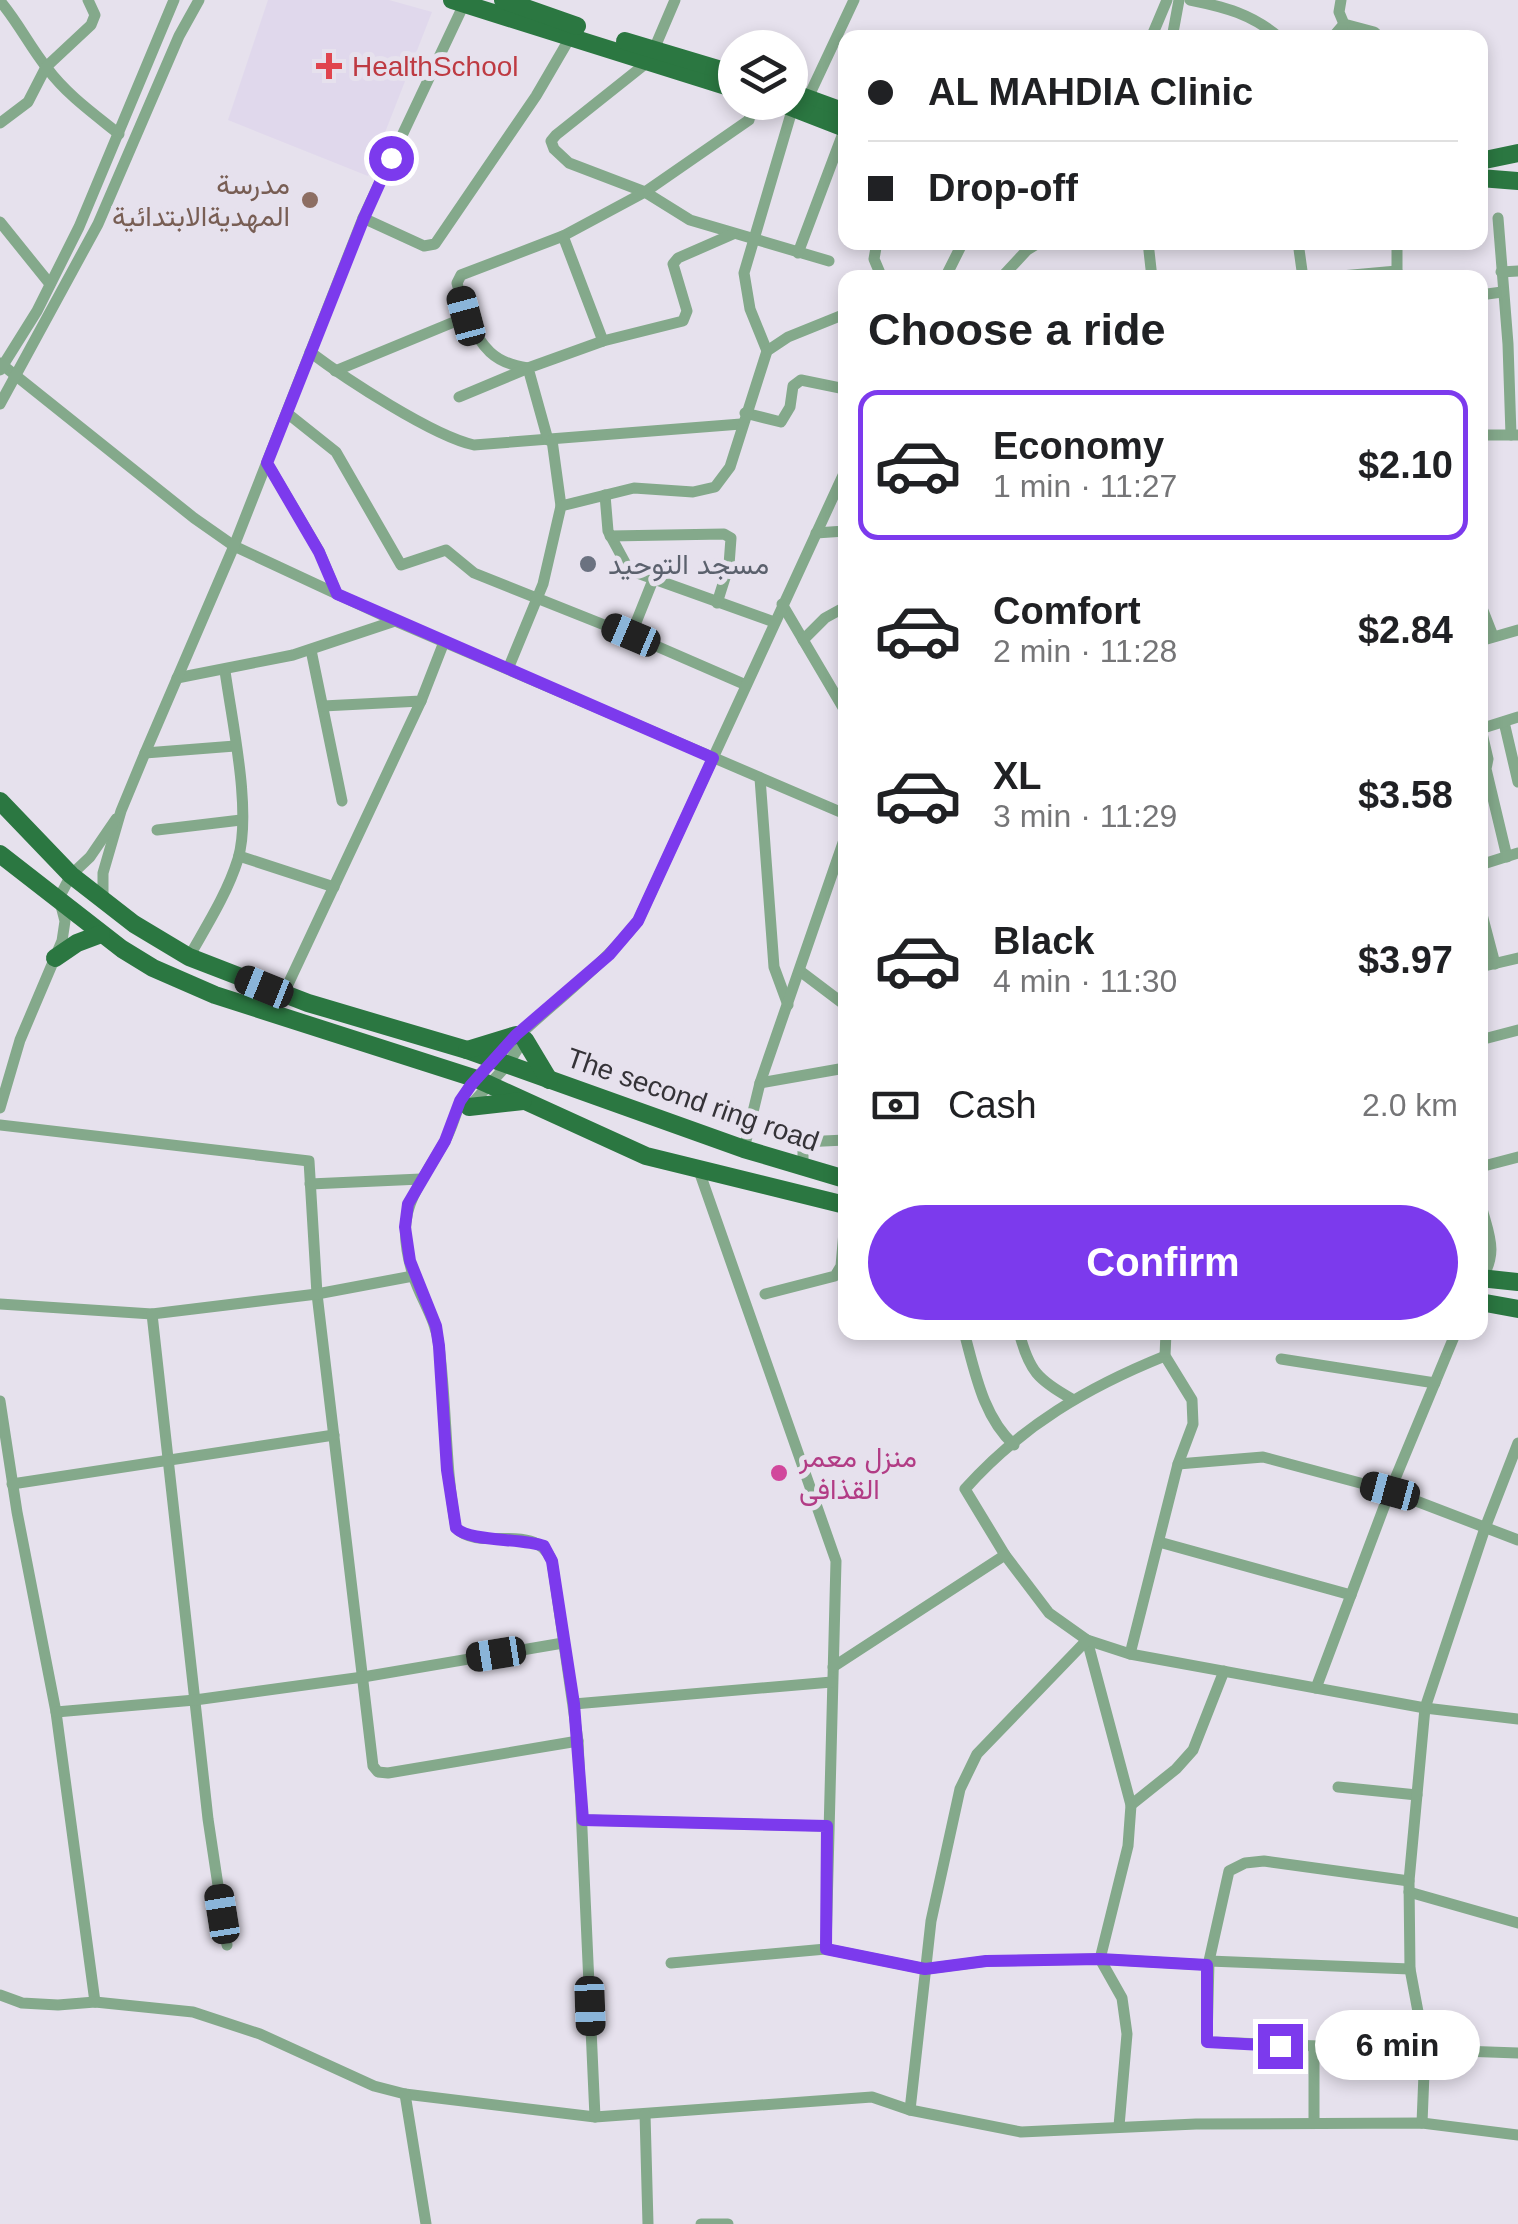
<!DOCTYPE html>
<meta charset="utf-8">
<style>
:root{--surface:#fff;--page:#f6f6f6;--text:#202124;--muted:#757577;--line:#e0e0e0;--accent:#7c3aed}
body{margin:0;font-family:Helvetica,Vazirmatn,sans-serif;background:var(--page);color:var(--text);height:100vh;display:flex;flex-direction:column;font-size:38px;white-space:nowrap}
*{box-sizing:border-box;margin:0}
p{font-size:32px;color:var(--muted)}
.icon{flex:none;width:55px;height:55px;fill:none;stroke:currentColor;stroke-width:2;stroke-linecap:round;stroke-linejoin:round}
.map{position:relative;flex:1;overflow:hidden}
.side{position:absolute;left:838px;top:270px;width:650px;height:1070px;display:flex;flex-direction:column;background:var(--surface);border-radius:20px;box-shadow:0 5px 15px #0003}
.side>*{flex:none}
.guide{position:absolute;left:838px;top:30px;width:650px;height:220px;border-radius:20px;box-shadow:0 5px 15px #0003;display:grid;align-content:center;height:220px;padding:0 30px;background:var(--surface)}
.tools{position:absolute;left:718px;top:30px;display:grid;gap:20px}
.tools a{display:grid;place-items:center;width:90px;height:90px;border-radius:50%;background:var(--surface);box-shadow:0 5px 15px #0003;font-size:50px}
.end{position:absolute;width:45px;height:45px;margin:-22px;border:12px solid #7c3aed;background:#fff;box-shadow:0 0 0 5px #fff}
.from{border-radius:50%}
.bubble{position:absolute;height:70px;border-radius:35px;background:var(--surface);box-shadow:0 5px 15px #0003;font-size:32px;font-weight:600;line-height:70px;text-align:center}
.car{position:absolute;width:30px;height:60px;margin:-30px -15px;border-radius:12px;box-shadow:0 0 8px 2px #0007;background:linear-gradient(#222 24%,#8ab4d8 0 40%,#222 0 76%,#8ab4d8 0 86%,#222 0)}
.guide b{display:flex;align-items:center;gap:35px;height:95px;font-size:38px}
.guide b+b{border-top:2px solid var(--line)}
.guide i{width:25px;height:25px;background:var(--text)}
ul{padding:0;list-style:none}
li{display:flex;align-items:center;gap:30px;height:150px;margin:0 20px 15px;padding:0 10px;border:5px solid transparent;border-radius:20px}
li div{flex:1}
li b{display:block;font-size:38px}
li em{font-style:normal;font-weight:600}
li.selected{border-color:var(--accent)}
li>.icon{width:90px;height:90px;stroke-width:1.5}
h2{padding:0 30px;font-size:45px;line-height:120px}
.pay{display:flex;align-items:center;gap:25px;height:110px;padding:0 30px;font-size:38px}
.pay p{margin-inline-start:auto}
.primary-button{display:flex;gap:20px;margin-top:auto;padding:20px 30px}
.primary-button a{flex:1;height:115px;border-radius:60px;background:var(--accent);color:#fff;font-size:40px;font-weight:600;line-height:115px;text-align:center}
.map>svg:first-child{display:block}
</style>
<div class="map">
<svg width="1518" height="2224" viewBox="0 0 1518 2224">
<rect width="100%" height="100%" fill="#e6e1ed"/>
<polygon fill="#e0d8ec" points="268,0 389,0 432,12 368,176 228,120"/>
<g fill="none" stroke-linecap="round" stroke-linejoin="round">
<g stroke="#84a98b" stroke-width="11">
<polyline points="675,0 649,61 556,135 551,141 554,149 569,163 645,192 690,220 829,261"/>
<path d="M1190,0C1225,7 1252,14 1280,38"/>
<polyline points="1341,0 1339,12 1344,24 1374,32 1381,38"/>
<path d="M0,1C18,22 30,47 47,68C66,94 94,114 119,134"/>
<polyline points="1151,38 1167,0"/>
<polyline points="1172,38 1179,0"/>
<polyline points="1332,38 1344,24"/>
<polyline points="807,100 854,0"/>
<polyline points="0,123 28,102 46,67 91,25 95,15 88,0"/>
<polyline points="363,218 424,246 435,244 536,96 571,36"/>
<polyline points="1498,218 1508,344 1511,435"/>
<polyline points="0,222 50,284"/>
<polyline points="877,242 874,259 882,278"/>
<polyline points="1148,242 1152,278"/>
<polyline points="1298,242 1303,278"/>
<polyline points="798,253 845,128"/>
<polyline points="1501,272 1518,271"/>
<polyline points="945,278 963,242"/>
<polyline points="1001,278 1027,250 1040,242"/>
<polyline points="1319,278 1397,271"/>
<polyline points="1397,278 1397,242"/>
<polyline points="1480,295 1502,292"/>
<path d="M466,317C483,347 492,363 528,368"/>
<polyline points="603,341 683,321 687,311 673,264 678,258 733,234"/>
<polyline points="767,351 750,309 744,273 793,107"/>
<path d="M310,352C346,379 433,436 474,445L741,424"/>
<polyline points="0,363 194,518 234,546 395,621 845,814"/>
<polyline points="0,370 37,311 79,227 174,0"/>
<polyline points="335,371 466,317 457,283 461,275 563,236 645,192 749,120 753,102"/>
<polyline points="459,397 524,370"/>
<polyline points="0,404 98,224 179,36 199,0"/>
<polyline points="287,413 336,452 401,565 446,550 474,573 647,642 746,685"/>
<polyline points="745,413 781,422 790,407 793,386 801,380 845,389"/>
<polyline points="1480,435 1518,435"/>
<polyline points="548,440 528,368 603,341 563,236"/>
<polyline points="552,440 561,506"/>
<polyline points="267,463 319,551 337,594"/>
<polyline points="605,495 608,531 629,570 774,622"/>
<polyline points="816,533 845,531"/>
<polyline points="610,536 724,534 731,538 729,565 717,603"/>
<polyline points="1480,603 1493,636"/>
<polyline points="782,604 845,711"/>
<polyline points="631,635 653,580"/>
<polyline points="803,640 825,618 845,607"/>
<polyline points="1480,641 1518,630"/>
<polyline points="311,650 342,801"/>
<polyline points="508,669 543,584 561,506 634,488 693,492 715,487 730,467 767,351 788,337 845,314"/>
<polyline points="177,678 293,655 395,621"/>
<polyline points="323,706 421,701 444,642"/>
<polyline points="1504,722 1518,782"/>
<polyline points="1480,729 1518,717"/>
<polyline points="1481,729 1488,759 1486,769 1507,857"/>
<polyline points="145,753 235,746"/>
<polyline points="760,778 774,967 788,1005"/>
<polyline points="157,830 241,820"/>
<polyline points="239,856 334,887"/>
<polyline points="1480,865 1518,853"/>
<polyline points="103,900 103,873 121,811 145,753 234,546 363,218 466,0"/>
<polyline points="1480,907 1495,964"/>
<path d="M189,957C207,925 227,894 238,859C252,811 232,722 225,671"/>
<polyline points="1480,967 1518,958"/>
<polyline points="800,971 845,1005"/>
<polyline points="283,995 421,701"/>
<polyline points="1480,1040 1518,1030"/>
<polyline points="760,1083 845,1068"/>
<polyline points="0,1108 20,1040 62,941 65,921 59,898 71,875 90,857 116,819"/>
<polyline points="468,1108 507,1065 526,1037"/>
<polyline points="0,1125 309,1161 317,1294 373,1766 378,1772 388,1773 578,1741"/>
<polyline points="744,1149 760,1083 845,837"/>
<polyline points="803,1167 803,1142 845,1140"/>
<polyline points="1480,1167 1518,1157"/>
<polyline points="698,1168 836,1561 826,1949 925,1969 987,1961 1100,1959 1122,1998 1127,2034 1119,2126"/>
<polyline points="310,1184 421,1179"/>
<path d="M1480,1201C1488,1235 1500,1250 1480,1282"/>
<polyline points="765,1294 835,1276 841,1266 845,1220"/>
<polyline points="0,1304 152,1314 208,1819 227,1945"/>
<polyline points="152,1314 317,1294 413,1276"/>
<path d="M964,1332C975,1372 983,1417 1014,1445"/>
<path d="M1019,1332C1029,1371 1038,1380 1072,1399"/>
<path d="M1165,1356C1088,1387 1021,1426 965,1489L1005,1555L1049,1613L1087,1640L1131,1805L1128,1846L1100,1959L1207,1965"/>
<polyline points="1281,1359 1435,1383"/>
<polyline points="0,1401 17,1512 56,1712 95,2002"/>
<polyline points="1178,1464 1263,1457 1390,1491 1518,1540"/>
<polyline points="12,1484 334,1435"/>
<polyline points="1159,1542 1351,1595"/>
<polyline points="1130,1654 1178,1464 1193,1424 1192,1400 1165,1356 1166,1332"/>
<polyline points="833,1667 1005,1555"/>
<polyline points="1316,1688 1390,1491 1456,1332"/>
<polyline points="574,1704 832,1682"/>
<polyline points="56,1712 195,1700 363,1677 563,1643"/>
<polyline points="1338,1787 1417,1795"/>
<polyline points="1131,1805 1176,1769 1193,1750 1224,1671"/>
<polyline points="583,1820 827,1826"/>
<polyline points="1409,1892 1518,1923"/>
<polyline points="1209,1961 1229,1871 1245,1863 1264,1861 1409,1881"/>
<polyline points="671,1963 826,1949"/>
<polyline points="1410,1969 1209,1961 1207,2042 1518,2053"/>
<polyline points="0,1995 22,2003 58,2005 95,2002 193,2012 260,2034 374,2086 405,2094 595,2117 872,2097 910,2110 1021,2132 1196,2124 1422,2123 1518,2135"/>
<polyline points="1314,2047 1314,2123"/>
<polyline points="405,2094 426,2224"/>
<polyline points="910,2110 931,1921 960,1789 977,1754 1087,1640 1130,1654 1425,1708 1518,1719"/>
<polyline points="645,2114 648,2224"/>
<path d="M595,2117L578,1741L552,1561C535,1520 480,1553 456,1528C445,1468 447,1407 439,1346C436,1319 421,1300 413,1275C393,1211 415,1194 445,1141C455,1123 457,1103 470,1086C520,1025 589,983 638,921L845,471"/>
<polyline points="1422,2123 1425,2049 1410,1969 1409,1881 1425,1708 1485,1528 1518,1443"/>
<polyline points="701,2224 728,2224"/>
</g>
<g stroke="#2b7741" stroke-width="18">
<polyline points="452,0 735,89"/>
<polyline points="503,0 577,26"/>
<polyline points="625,41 735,74"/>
<polyline points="790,92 845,112"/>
<polyline points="778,102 845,128"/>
<polyline points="1480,161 1518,153"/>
<polyline points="1480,178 1518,181"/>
<polyline points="0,801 71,875 134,924 189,957 308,1003 467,1050 744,1149 845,1179"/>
<polyline points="0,854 122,949 153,968 215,995 477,1079 646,1156 845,1205"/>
<polyline points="55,958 77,943 101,934"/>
<polyline points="525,1040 549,1080"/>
<polyline points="467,1050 516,1035"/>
<polyline points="469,1107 523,1101"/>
<polyline points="1480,1278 1518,1282"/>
<polyline points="1480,1302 1518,1309"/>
</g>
</g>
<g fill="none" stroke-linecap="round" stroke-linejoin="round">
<path stroke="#7c3aed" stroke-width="12" d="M391,158L364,218L267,463L319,552L337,594L713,758L638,921L609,955L516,1035L471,1085L460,1101L445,1141L408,1204L405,1227L410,1261L436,1326L439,1346L447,1470L456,1528C469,1542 521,1538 544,1546L552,1561L574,1704L583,1820L827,1826L826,1949L925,1969L986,1961L1100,1959L1207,1965V2042L1280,2046"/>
</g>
<path fill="#e0444e" stroke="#e6e1ed" stroke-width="4" d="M324 51h10v10h10v10h-10v10h-10v-10h-10v-10h10z"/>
<circle fill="#8d6e63" stroke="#e6e1ed" stroke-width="4" cx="310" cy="200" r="10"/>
<circle fill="#6b7280" stroke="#e6e1ed" stroke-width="4" cx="588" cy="564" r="10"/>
<circle fill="#d1479c" stroke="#e6e1ed" stroke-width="4" cx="779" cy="1473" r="10"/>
<g text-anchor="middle" stroke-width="10" stroke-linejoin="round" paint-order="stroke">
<g font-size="28" fill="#be3a42" stroke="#e6e1ed" text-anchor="start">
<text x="352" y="76">HealthSchool</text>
</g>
<g font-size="28" fill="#785e54" stroke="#e6e1ed" text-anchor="end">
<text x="290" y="194">مدرسة<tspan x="290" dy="32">المهديةالابتدائية</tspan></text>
</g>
<g font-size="28" fill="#5b616d" stroke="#e6e1ed" text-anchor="start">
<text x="608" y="574">مسجد التوحيد</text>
</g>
<g font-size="28" fill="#353338" stroke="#e6e1ed">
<text transform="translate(693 1099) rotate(19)" y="10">The second ring road</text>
</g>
<g font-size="28" fill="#b23c85" stroke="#e6e1ed" text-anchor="start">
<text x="799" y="1467">منزل معمر<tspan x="799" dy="32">القذافى</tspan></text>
</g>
</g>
</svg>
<div class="tools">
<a><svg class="icon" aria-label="layers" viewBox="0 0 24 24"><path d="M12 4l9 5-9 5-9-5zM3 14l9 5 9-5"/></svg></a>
</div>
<i class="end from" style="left:391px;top:158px"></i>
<i class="end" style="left:1280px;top:2046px"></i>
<div class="bubble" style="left:1315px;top:2010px;width:165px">6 min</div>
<i class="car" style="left:466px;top:316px;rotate:345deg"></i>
<i class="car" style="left:631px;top:635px;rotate:293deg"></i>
<i class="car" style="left:264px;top:987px;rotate:292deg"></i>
<i class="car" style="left:1390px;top:1491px;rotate:285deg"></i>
<i class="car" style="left:496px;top:1654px;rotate:261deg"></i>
<i class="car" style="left:222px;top:1914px;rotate:351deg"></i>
<i class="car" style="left:590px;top:2006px;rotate:178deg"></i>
<div class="guide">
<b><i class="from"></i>AL MAHDIA Clinic</b>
<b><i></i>Drop-off</b>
</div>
<section class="side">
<h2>Choose a ride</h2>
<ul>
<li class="selected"><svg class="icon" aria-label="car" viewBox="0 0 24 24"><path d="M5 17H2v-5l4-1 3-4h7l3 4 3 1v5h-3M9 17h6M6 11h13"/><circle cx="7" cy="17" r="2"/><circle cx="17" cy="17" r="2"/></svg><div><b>Economy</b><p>1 min · 11:27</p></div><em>$2.10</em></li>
<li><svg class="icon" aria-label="car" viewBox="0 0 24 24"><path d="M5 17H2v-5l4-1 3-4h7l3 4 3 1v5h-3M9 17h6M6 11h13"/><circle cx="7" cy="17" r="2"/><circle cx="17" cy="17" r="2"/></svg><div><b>Comfort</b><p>2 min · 11:28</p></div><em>$2.84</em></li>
<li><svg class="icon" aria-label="car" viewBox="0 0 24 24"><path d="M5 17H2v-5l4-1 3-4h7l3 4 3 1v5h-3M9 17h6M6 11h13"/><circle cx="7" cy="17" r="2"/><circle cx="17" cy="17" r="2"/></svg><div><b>XL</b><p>3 min · 11:29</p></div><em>$3.58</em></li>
<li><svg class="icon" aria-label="car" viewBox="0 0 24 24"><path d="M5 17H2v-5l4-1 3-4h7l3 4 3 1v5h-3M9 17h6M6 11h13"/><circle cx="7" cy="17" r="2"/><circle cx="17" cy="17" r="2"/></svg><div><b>Black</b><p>4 min · 11:30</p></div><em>$3.97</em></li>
</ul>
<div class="pay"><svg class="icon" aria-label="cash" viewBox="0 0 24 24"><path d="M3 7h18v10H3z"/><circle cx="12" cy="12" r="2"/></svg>Cash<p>2.0 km</p></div>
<div class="primary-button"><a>Confirm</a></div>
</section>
</div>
